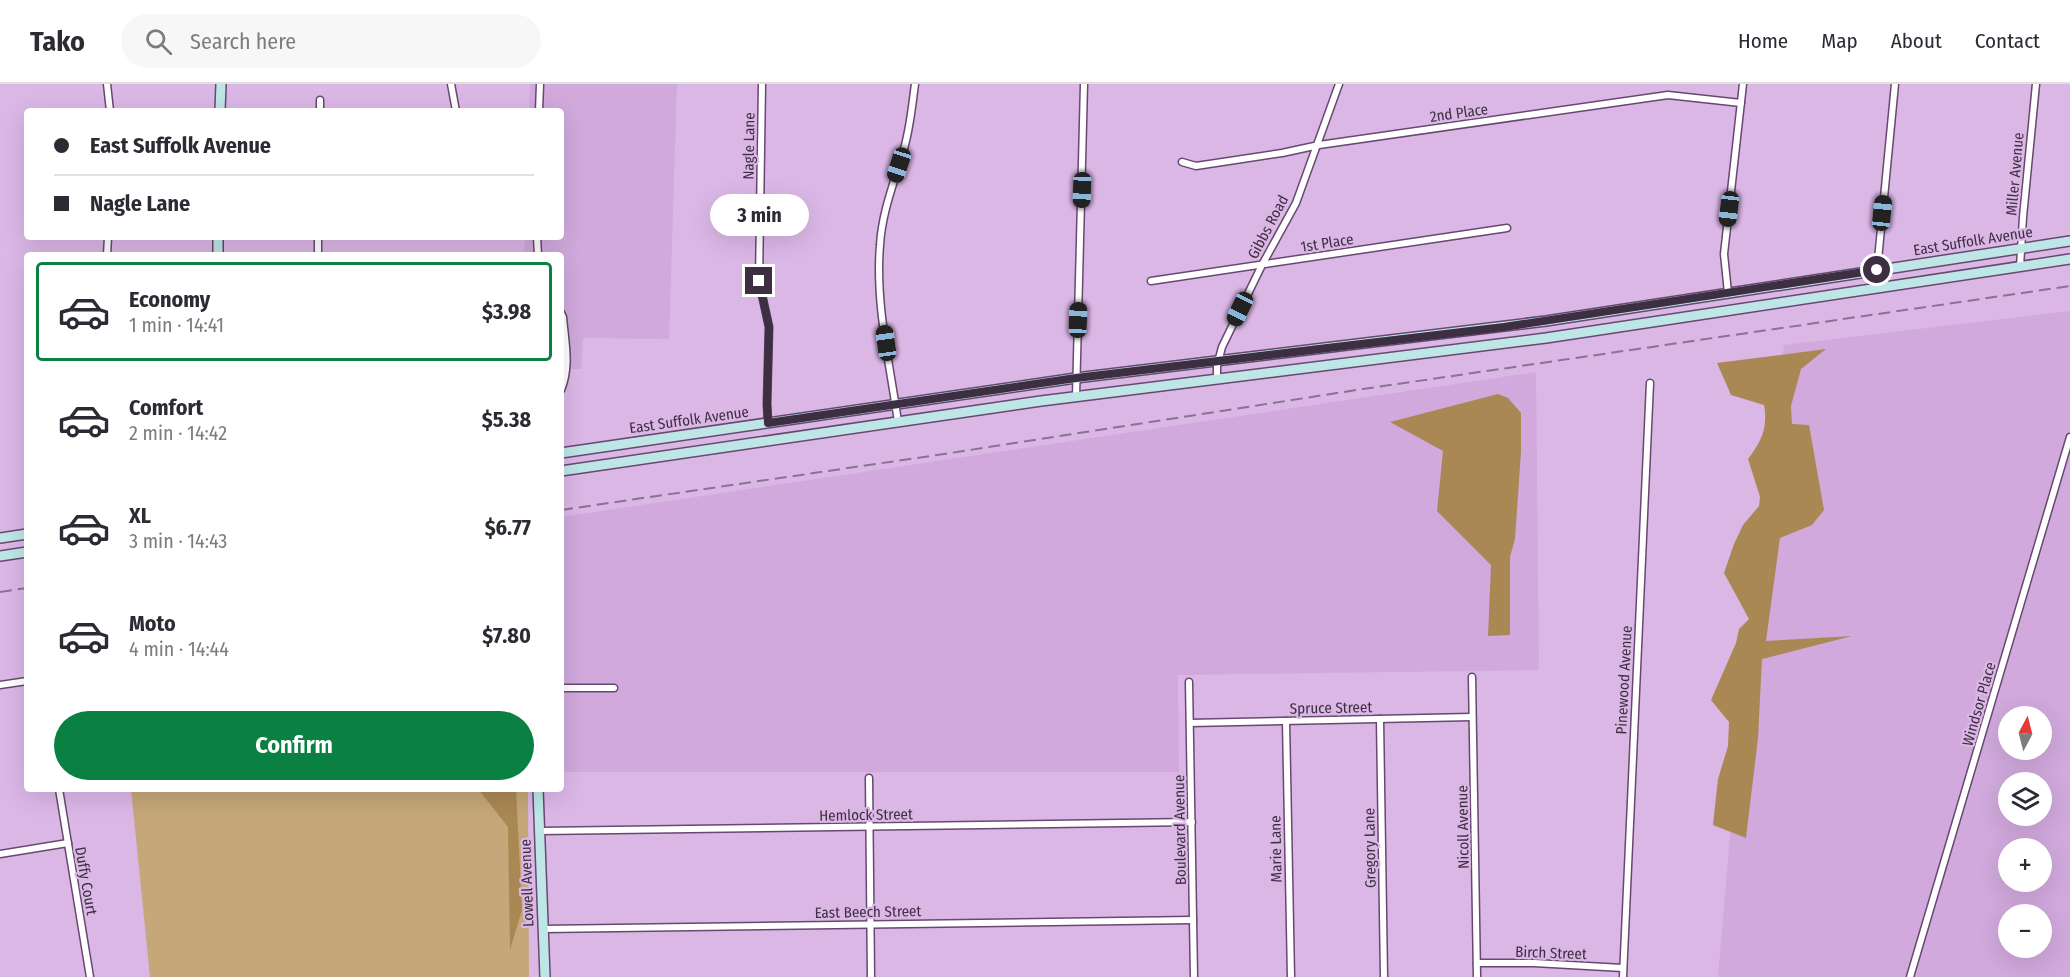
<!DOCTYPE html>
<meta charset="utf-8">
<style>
:root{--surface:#fff;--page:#f7f7f7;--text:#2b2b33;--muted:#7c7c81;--line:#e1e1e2;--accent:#0b8043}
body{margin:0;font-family:"Fira Sans Condensed",sans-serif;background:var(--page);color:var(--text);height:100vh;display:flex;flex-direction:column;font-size:22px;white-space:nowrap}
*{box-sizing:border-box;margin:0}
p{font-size:20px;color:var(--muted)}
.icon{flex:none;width:33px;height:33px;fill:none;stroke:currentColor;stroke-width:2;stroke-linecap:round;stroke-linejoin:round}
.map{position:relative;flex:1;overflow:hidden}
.sheet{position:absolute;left:24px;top:168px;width:540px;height:540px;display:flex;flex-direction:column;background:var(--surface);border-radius:6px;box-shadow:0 6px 24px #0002}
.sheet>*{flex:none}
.guide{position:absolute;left:24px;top:24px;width:540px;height:132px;border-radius:6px;box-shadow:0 6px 24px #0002;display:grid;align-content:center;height:132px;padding:0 30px;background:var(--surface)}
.needle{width:39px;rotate:7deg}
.buttons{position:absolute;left:1998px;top:622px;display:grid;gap:12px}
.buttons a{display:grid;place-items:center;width:54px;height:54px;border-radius:50%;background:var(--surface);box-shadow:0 6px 24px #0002;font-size:30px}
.end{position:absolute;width:27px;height:27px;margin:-14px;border:8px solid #3d2f41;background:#fff;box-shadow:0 0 0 3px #fff}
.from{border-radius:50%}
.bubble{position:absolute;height:42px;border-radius:21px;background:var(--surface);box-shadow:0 6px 24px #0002;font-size:20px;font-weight:700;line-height:42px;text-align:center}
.car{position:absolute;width:18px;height:36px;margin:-18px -9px;border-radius:8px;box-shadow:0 0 4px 2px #0007;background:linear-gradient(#222 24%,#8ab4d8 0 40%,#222 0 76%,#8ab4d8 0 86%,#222 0)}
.guide b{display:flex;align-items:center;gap:21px;height:57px;font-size:22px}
.guide b+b{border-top:2px solid var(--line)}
.guide i{width:15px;height:15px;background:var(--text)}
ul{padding:10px 0 0;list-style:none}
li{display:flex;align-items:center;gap:18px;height:99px;margin:0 12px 9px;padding:0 18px;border:3px solid transparent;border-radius:6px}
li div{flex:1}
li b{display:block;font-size:22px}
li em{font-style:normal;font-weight:700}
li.active{border-color:var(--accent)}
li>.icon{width:54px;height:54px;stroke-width:1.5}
.primary-button{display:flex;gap:12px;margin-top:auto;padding:12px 30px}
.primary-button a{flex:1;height:69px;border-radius:36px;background:var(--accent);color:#fff;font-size:24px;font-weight:700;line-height:69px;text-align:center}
header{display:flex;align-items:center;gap:36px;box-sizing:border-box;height:84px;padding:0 30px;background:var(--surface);border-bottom:2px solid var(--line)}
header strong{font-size:28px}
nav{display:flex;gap:33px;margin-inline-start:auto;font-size:21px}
.search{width:420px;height:54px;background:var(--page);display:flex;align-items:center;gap:15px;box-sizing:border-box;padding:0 21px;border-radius:33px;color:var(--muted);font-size:22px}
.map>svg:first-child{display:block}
</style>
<header>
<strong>Tako</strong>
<div class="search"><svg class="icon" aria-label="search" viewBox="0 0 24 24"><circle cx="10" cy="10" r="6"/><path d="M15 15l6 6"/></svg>Search here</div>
<nav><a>Home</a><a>Map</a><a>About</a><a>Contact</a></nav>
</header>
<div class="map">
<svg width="2070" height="893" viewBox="0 0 2070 893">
<rect width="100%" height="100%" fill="#dbb7e6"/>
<g fill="#d1a9dd" fill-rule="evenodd">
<polygon points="530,0 677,0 669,255 583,254 581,285 561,285 561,171 524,171 525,153 561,153 561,27 529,27"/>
<path d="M2070,227V893H1718L1729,763L1784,261ZM2008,633H2042V666H2008ZM2008,699H2042V732H2008ZM2008,765H2042V798H2008ZM2008,831H2042V864H2008Z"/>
<polygon points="1536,288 1539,586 1178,591 1179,688 561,688 561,433"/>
</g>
<polygon fill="#c5a779" points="131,705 528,705 529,893 150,893"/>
<g fill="#aa8854">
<path d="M1826,265L1801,285L1791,322L1792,340L1809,341L1824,426L1812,441L1780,454L1766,557L1852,552L1762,575L1758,654L1746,754L1713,741L1718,695L1728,662L1729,638L1711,616L1736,559L1739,545L1749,535L1724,489L1734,460L1743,441L1759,422L1760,413L1748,375C1762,357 1768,343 1764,321L1731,311L1717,279Z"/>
<polygon points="1498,310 1508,314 1521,329 1521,368 1515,455 1510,473 1510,551 1488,552 1491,481 1437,427 1443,367 1390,338"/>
<polygon points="478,705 516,705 522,826 510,866 508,743"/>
</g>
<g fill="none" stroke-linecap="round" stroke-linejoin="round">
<g stroke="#664870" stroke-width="9">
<g id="street">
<polyline points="107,0 110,27"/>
<polyline points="451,0 456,27"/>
<polyline points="762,0 759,197 769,243 767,320 768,339"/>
<polyline points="320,27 320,16"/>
<polyline points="539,27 540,0"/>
<polyline points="1182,78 1196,82 1282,69 1319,61 1668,11 1741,19"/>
<polyline points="537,153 538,171"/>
<polyline points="107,171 108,153"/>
<polyline points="318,171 318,153"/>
<polyline points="2020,183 2023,133 2036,0"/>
<polyline points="1151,197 1507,144"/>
<polyline points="1878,205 1877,186 1895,0"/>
<polyline points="1728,209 1724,170 1743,0"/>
<path d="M561,229L563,233C565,258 571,282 561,306"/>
<polyline points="1217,295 1217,282 1222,263 1262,181 1296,119 1339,0"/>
<polyline points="1076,313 1084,0"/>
<path d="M898,338C890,280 875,220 880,161C882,128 894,99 903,68C910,46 912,22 915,0"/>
<polyline points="1472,593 1477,893"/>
<polyline points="1189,598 1194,893"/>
<polyline points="0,601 27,597"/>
<polyline points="561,604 614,604"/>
<polyline points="1380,635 1384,893"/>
<polyline points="1286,637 1291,893"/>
<polyline points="1190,639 1472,633"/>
<polyline points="869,694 871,893"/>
<polyline points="59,705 90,893"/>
<polyline points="540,747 1192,738"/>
<polyline points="0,770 68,759"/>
<polyline points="543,845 1193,836"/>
<polyline points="1477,879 1534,879 1623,884"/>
<polyline points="1623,893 1650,299"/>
<polyline points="1910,893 2070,353"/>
</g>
</g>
<g stroke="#664870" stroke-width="12">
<g id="secondary">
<polyline points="220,27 221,0"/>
<polyline points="218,171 218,153"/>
<polyline points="561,369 1076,294 1546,237 2070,157"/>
<polyline points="561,387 1041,317 1546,254 2070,175"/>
<polyline points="0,454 27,450"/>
<polyline points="0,472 27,468"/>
<polyline points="538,705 545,893"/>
</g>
</g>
<use href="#street" stroke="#fff" stroke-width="6"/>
<use href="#secondary" stroke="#bee6e7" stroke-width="9"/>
<g stroke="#8a7292" stroke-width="2" stroke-dasharray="12 6" stroke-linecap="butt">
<polyline points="561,426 944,370 1363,305 2070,202"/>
<polyline points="0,508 27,504"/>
</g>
</g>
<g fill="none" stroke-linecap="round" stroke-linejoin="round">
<polyline stroke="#3d2f41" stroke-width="8" points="759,197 769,243 767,320 768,339 1076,294 1504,243 1877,186"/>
</g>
<g text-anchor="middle" stroke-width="4.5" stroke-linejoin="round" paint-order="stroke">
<g font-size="15" fill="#3d2f41" stroke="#dbb7e6">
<text transform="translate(1459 29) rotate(-8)" y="5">2nd Place</text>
<text transform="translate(749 62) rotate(-89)" y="5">Nagle Lane</text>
<text transform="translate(2015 90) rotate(-85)" y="5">Miller Avenue</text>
<text transform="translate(1268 143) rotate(-62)" y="5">Gibbs Road</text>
<text transform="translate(1973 157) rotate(-9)" y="5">East Suffolk Avenue</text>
<text transform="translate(1327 159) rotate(-9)" y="5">1st Place</text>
<text transform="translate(689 336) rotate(-8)" y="5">East Suffolk Avenue</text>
<text transform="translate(1624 596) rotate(-87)" y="5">Pinewood Avenue</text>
<text transform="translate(1979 620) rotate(-74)" y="5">Windsor Place</text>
<text transform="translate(1331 624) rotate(-1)" y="5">Spruce Street</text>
<text transform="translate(866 731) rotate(-1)" y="5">Hemlock Street</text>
<text transform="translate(1463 743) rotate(-91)" y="5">Nicoll Avenue</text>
<text transform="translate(1180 746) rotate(-91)" y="5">Boulevard Avenue</text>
<text transform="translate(1370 764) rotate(-91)" y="5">Gregory Lane</text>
<text transform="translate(1276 765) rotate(-91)" y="5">Marie Lane</text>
<text transform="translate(86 797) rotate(80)" y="5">Duffy Court</text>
<text transform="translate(527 799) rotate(-92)" y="5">Lowell Avenue</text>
<text transform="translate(868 828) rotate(-1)" y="5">East Beech Street</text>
<text transform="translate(1551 869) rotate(2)" y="5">Birch Street</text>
</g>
</g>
</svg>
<div class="buttons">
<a><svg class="needle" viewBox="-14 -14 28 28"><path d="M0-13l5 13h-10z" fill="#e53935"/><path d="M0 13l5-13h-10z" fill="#7c7c81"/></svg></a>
<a><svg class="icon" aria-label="layers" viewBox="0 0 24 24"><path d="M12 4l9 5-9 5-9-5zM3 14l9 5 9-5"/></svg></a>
<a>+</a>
<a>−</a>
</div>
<i class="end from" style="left:1877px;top:186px"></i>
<i class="end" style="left:759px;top:197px"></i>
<div class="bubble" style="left:710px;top:110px;width:99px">3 min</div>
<i class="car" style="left:899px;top:81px;rotate:198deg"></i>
<i class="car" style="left:1082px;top:106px;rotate:182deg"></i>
<i class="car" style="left:1729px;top:125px;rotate:187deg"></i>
<i class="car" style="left:1882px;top:129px;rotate:6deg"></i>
<i class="car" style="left:1240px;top:225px;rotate:206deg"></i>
<i class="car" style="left:1078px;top:236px;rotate:2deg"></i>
<i class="car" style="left:886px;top:259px;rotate:352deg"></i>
<div class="guide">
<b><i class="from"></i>East Suffolk Avenue</b>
<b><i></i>Nagle Lane</b>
</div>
<section class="sheet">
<ul>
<li class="active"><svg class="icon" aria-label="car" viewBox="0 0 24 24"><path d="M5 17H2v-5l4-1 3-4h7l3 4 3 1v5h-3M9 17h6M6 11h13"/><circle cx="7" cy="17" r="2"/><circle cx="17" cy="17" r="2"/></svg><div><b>Economy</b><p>1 min · 14:41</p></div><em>$3.98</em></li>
<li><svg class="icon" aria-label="car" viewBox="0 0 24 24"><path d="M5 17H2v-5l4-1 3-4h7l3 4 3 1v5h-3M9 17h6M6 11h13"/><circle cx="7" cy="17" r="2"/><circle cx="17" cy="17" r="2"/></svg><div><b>Comfort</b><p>2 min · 14:42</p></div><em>$5.38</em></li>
<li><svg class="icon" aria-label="car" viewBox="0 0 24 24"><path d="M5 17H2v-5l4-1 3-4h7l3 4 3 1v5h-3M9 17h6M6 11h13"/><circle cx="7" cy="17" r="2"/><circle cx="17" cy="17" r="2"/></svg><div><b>XL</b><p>3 min · 14:43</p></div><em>$6.77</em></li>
<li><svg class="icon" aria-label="car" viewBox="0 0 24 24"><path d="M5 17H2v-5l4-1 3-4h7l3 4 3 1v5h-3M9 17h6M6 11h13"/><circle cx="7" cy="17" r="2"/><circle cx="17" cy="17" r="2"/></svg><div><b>Moto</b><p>4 min · 14:44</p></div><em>$7.80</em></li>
</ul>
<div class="primary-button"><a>Confirm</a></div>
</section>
</div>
